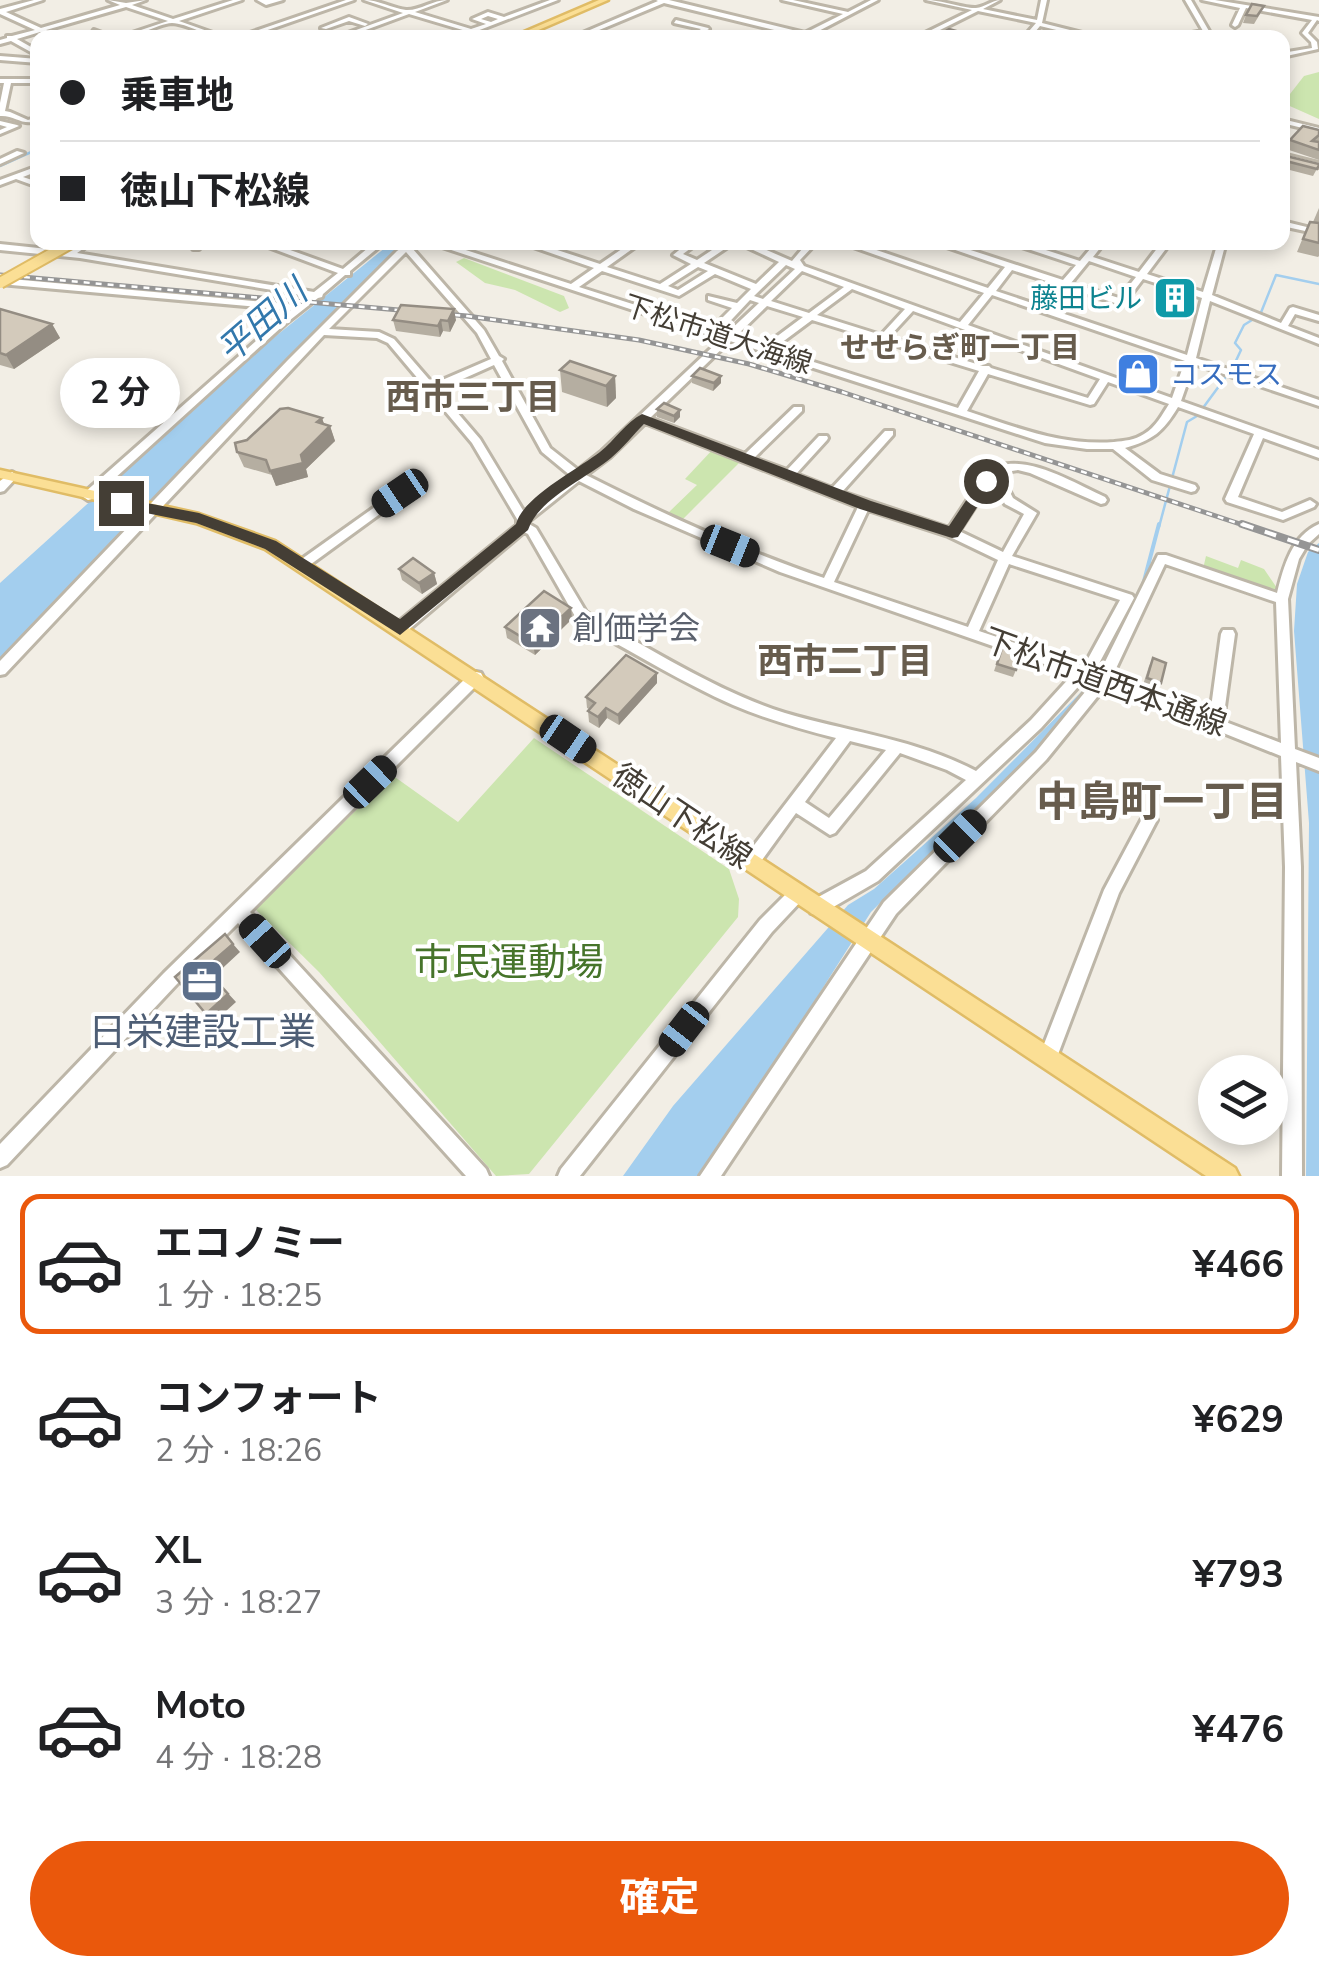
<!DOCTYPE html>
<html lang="ja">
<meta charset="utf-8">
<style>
:root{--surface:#fff;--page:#f2f2f2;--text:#202124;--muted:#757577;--line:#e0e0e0;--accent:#ea580c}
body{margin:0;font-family:"Nunito Sans","Noto Sans JP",sans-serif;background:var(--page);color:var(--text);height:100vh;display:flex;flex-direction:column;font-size:38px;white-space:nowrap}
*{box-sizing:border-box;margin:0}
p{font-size:32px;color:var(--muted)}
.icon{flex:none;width:55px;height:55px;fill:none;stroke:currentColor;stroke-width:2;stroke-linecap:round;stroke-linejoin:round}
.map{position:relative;height:1176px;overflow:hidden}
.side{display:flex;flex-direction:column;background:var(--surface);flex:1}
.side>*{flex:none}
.banner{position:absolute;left:30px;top:30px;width:1260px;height:220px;border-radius:20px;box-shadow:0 5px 15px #0003;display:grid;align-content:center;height:220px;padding:0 30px;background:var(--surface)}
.tools{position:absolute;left:1198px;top:1055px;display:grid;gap:20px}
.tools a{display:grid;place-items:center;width:90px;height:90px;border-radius:50%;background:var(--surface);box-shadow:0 5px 15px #0003;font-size:50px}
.end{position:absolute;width:45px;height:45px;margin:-22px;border:12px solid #443e35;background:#fff;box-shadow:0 0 0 5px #fff}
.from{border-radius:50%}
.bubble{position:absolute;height:70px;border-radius:35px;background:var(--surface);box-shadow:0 5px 15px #0003;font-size:32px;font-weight:700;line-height:70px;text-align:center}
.car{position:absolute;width:30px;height:60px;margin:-30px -15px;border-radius:12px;box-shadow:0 0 8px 2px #0007;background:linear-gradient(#222 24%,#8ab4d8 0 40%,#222 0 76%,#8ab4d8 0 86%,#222 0)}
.banner b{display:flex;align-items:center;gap:35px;height:95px;font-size:38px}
.banner b+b{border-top:2px solid var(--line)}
.banner i{width:25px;height:25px;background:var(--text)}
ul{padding:18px 0 0;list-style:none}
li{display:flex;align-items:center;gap:30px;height:140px;margin:0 20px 15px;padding:0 10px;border:5px solid transparent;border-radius:20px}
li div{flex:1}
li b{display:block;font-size:38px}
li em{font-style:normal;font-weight:700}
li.active{border-color:var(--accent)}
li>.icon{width:90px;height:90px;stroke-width:1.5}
.button{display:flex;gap:20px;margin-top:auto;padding:20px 30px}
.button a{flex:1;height:115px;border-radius:60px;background:var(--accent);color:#fff;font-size:40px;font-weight:700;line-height:115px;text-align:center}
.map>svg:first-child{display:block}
</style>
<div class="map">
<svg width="1319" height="1176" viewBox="0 0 1319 1176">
<rect width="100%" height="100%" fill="#f2eee5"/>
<g fill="#cce5af">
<polygon points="1319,72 1319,119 1283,103 1304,76"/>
<polygon points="464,258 564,296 569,308 560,312 515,290 485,283 456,262"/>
<polygon points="715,447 742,460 683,519 668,513 697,485 685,479"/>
<polygon points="1206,556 1238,568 1241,560 1264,569 1279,591 1271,592 1203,569"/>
<polygon points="534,738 729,869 739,899 738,917 529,1174 496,1176 319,972 255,909 392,775 458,822"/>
</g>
<g fill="#a3ceee">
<polygon points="391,243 407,243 282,365 0,658 0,583 245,361"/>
<polygon points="1319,543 1319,1176 1306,1176 1309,823 1294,631 1297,584 1308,552"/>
<polygon points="1093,680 1094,685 1034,752 871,912 748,1106 698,1176 623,1176 673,1106 848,905 874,889 976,798"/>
</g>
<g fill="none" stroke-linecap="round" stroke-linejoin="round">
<g stroke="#a3ceee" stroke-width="2.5">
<polyline points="331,38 405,12"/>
<polyline points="0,166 38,149"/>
<polyline points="1233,367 1241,350 1235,343 1244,325 1260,315 1276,275 1319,284"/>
<polyline points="1159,527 1187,422 1197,416 1225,378"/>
</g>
<polyline stroke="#a3ceee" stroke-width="4" points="1097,674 1143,585 1159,524"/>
<g stroke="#bdb6a8" stroke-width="6">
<g id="minor">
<path d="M34,0H43L6,12L41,28L120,5L108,0L126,3L146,0L132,5L173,19L233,0H242L179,21L227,38C208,38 187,23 172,23C156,24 138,38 117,38L168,21L126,7L46,30L61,38H52L40,32L17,39L38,51V56L11,41L0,44V40L7,38V36H12L35,30L0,14V9Z"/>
<polygon points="257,0 283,0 266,5"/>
<polygon points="346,0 354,0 245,38 235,38"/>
<path d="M364,0C379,0 391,8 406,10C419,11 433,0 447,0L415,12L471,29L486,24L472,19L488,12L504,17L550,0H558L477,31L498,38C489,38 479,33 471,33C463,34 458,38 450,38L466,31L409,14L344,38H334L403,13ZM488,16L498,19L491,22L481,19Z"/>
<polygon points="656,0 669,0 805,33 843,14 782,0 793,0 848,12 871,0 878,0 811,35 819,38 807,38 664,3 580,38 571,38 658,1"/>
<path d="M926,0C941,0 966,9 976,8C985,7 991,1 1000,0L983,9L1037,20L1041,0H1047L1042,23L1102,38H1089L1040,26L1030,38H1023L1036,23L978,11L924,38H915L972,10Z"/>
<polygon points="1185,0 1191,0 1213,38 1207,38 1205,34 1165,38 1203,31"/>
<polygon points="1202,0 1215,0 1319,17 1319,21 1317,20 1308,33 1317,42 1318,49 1282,57 1282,53 1312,48 1311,42 1302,33 1312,20 1246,8 1238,25 1235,27 1232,25 1240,8"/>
<polygon points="349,17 368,24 365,26 349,21 326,29 321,28"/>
<polygon points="676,20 708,28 709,29 694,38 686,38 701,29 674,23"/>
<polygon points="94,30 113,37 114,38 104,38 92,33"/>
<polygon points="1133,36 1153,38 1130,38"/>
<polygon points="0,56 38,59 38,63 0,60"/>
<path d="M0,79H38V83H11L5,111L10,112L28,120L38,117V121C21,126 15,115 0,116V103L4,83H0Z"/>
<polygon points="1282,119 1319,128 1319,132 1282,123"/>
<polygon points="0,121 17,125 19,126 0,134 0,130 7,127 0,125"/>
<polygon points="17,151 24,153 0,164 0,159"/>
<polygon points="1282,154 1319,163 1319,167 1282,158"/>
<polygon points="38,166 38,171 23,177 38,182 38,187 16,179 0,185 0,180"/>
<polygon points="1282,221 1319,230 1319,234 1282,226"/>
<polygon points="82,242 93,242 77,253 314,292 338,273 255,242 268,242 343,269 375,242 385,242 350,271 350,275 345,275 323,294 322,297 318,298 285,324 92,499 88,500 82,496 84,493 291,310 0,284 0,278 297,305 308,296 80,258 0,250 0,244 67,251"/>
<polygon points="196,242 206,242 199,249 193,249 192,247"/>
<path d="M410,242H420L412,248L484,330L499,356L504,359L502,361L550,448L578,470L602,451L721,339L427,242H441L571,284L594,268L519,242H533L600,264L632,242H642L607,267L660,284L691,264L673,255L689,242H699L683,254L697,260L724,242H735L704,263L756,284L779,262L736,242H748L792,261L808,242H817L800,260L804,266L960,322L984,293L839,242H853L988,288L1005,267L932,242H946L1063,280L1076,265L1007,242H1021L1080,261L1096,242H1105L1093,257L1139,272L1162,242H1171L1147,274L1203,292L1218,242H1226L1212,295L1281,323L1290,308L1293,307L1319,315V321L1295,314L1288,326L1319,338V344L1210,301L1196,358L1319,400V406L1194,364L1181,401L1319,450V458L1263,438L1238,497L1282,512L1310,500L1316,504L1314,507L1283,520L1227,502L1225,499L1254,434L1178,407C1163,432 1153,440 1125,448L1160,474L1195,485L1197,488L1195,491L1191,492L1152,480L1113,449H1087L1045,443L730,341L650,418L745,454L794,407H802V411L754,458L787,470L819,436H827L828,438L827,440L796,474L832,488L885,431H893V435L842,492L949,528L982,478L992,477L988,471C1021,449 1073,483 1105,497L1107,500L1105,503L1101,504L1030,473L1018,470L1000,473L1013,498L1037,513L1012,556L1132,595L1134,598L1095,671L1100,672L1158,555H1166L1277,593C1284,565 1292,536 1319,524V534L1308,544L1299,559L1288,599L1295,749L1319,758V771L1296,762L1301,867L1302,1176H1282L1285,867L1281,756L1106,686L1046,760L896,914L721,1176H700L884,902L1036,752L1094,681L1086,678L1041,728L878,881L823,913L817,915L811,913L809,907L811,901L866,871L966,780L947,770L900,753L835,833L830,835L796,813L757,867L751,869L745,867L743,862L745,857L836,738C801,729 766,719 733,705C683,683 637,654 589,629L576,618L528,534L524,532L406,632H396L395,628L396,624L517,525V519L472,443L388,343L377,338L324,335L5,674L0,675V661L288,360L397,251ZM406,252L477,333L491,359L433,384L394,339L379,332L329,329ZM1089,261L1136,277L1119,298L1071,283ZM786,265L795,269L763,299L754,296ZM698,267L708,271L678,290L668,286ZM1012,270L1121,305L1124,304L1143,279L1202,298L1187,355L996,291ZM602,271L679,296L715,274L751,289L737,303L708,296V300L732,308L711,329L579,287ZM802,271L844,287L809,313L771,301ZM852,289L905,309L881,335L817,315ZM992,295L1185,361L1172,398L968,325ZM750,300L759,303L726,334L720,332ZM767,306L803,317L764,346L735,337ZM913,311L1100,379L1088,398L991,368L989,366H983L889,337ZM812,320L877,340L878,342H884L979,371L958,408L773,349ZM494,365L542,452L571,476L524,512L480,439L438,390ZM988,374L1090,405L1094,404L1108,382L1169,404C1162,415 1156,427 1144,434C1135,440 1124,441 1114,442C1062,446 1015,427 967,411ZM645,423L858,507L824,578C742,550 663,514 586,475L610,457ZM579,481L634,509L780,572L1073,674L1031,720L976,771C915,739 849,732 785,713C719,692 660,654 599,621L586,612L536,528L529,524V521ZM989,485H995L1005,504L1024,514L1003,552L959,531ZM868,510L948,536L998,560L968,627L834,582ZM1009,564L1120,600L1084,666L979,631ZM1165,564L1276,602L1281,743L1223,721L1235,634L1233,630H1223L1221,634L1210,715L1112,677ZM850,741L886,750L829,818L805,802Z"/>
<polygon points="12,472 18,476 4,491 0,492 0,481"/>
<polygon points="417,477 423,481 421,484 307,567 299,567 297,564 299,561"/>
<polygon points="476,672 481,673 483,677 481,681 250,912 486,1169 489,1176 466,1176 238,923 176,985 7,1165 0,1168 0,1144 164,973 471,673"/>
<polygon points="1149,813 1154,815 1157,820 1119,893 1057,1057 1054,1063 1048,1066 1042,1063 1039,1057 1104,890 1144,815"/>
<polygon points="797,886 803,889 805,894 803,899 772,932 580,1176 558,1176 561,1169 760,920 791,889"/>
</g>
</g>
<g stroke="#e0bc66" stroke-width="5">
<g id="major">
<polygon points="599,0 608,0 520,38 510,38"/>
<polygon points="0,470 199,514 275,541 1235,1168 1239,1176 1206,1176 265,549 196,523 0,478"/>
</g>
</g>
<use href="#minor" fill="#fff" fill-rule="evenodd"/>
<use href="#major" fill="#fbdf95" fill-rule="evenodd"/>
<g stroke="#959595" stroke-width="5">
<polyline id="rail-far1" points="0,275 467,316 639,340 749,364 842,392 1249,527"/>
</g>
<g stroke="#959595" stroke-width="8">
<polyline id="rail" points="1242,524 1319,550"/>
</g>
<use href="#rail-far1" stroke="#fff" stroke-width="2.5" stroke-dasharray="6" stroke-linecap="butt"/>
<use href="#rail" stroke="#fff" stroke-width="4" stroke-dasharray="12" stroke-linecap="butt"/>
<g stroke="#e0bc66" stroke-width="14" stroke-linecap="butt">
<polyline id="major-bridge" points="0,283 73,242"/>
</g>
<use href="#major-bridge" stroke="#fbdf95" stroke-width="10"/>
</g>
<g fill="#b5aea1">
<polygon points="1260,14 1254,24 1243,23 1246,15"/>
<polygon points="1319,130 1319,141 1317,142 1319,142 1319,160 1286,149 1290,140"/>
<polygon points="1282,160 1319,165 1313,176 1282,168"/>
<polygon points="1319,208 1319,256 1318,257 1297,252 1304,235 1310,222 1313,222"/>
<polygon points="0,309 52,324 60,338 14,369 0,365"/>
<polygon points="393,320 456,320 450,332 443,331 440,337 396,331"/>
<polygon points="560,370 615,376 616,398 607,407 562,392"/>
<polygon points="692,376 721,383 713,391 692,383"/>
<polygon points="657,409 680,417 674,423 657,417"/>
<polygon points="322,418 324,424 330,426 335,441 306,469 308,477 276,486 272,475 244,467 237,452"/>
<polygon points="399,569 434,573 437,584 422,594 402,580"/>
<polygon points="572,619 535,655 507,638 505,627"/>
<polygon points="1003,645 1016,670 1013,677 994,671"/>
<polygon points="1153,658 1161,683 1156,690 1143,685 1149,666"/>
<polygon points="657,683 619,725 607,718 599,728 589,722 588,711 589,709 587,708 586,697"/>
</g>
<g fill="#948d83">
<polygon points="454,309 456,320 450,332 448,321"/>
<polygon points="441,320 443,331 440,337 438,326"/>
<polygon points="52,324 60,338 14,369 6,355"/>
<polygon points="615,376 616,398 607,407 606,386"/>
<polygon points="721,376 721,383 713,391 714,383"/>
<polygon points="680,410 680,417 674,423 674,416"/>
<polygon points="322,418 326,430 330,426 335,441 306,469 308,477 276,486 270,471 301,455 317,422"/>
<polygon points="434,573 437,584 422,594 419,583"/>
<polygon points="571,608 572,619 535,655 533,644"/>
<polygon points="657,673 657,683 619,725 618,715"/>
<polygon points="606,708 607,718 599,728 598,717"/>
<polygon points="233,944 240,952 213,977 236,1002 214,1022 206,1014 205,968"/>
</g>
<g fill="#d3cabb" stroke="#948d83" stroke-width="2.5">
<polygon points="1252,4 1264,6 1257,16 1246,15"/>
<polygon points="949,29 981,38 934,38"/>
<polygon points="1303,126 1319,130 1319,135 1312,141 1319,142 1319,150 1290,140"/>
<polygon points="1286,156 1319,164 1319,165 1317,169 1282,160"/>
<polygon points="1310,222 1319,223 1319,243 1303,239"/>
<polygon points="401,305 454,309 448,321 441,320 438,326 393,320"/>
<polygon points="0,309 52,324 6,355 0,353"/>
<polygon points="570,361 615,376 606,386 560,370"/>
<polygon points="700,368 721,376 714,383 692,376"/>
<polygon points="664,403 680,410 674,416 657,409"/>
<polygon points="288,408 322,418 317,422 330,426 301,455 303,463 270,471 266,460 237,452 235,443 247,440 280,409"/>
<polygon points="413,558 434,573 419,583 399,569"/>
<polygon points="544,591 571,608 533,644 505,627"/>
<polygon points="1003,645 1021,652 1016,670 997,664"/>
<polygon points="626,655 657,673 618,715 606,708 598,717 588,711 595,703 586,697"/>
<polygon points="1153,658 1166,663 1161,683 1147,678"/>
<polygon points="225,934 233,944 205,968 228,994 206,1014 175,977"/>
</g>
<path fill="#443e35" d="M642,414L871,501L949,526L981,478L994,481L958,537L952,538L860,509L644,424C633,435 623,448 611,458C586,479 539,498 528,530L400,635L265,549L196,523L121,508L114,503L121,498L199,513L276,541L400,619L516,524C523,497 578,469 600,452C615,440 626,422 642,414Z"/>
<defs>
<g id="building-square" transform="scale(2.25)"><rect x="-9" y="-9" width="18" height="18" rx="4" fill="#0f9aa8" stroke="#fff"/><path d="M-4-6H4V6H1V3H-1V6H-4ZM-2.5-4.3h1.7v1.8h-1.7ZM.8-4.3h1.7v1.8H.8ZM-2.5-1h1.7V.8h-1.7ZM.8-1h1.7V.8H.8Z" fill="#fff"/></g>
<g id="shop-square" transform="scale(2.25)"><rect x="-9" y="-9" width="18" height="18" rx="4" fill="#3f7fe0" stroke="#fff"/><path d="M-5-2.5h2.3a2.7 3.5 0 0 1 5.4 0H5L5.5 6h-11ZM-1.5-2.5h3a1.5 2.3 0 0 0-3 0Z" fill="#fff"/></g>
<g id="temple-square" transform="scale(2.25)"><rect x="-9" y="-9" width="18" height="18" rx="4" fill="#6b7280" stroke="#fff"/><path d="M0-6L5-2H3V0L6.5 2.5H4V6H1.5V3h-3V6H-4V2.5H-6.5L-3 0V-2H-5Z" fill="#fff"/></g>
<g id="office-square" transform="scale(2.25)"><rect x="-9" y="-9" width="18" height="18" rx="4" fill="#5c6f8a" stroke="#fff"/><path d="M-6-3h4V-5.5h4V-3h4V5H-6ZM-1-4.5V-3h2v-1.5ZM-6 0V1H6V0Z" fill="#fff"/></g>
</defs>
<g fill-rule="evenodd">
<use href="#building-square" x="1175" y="298"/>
<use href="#shop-square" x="1138" y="374"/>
<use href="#temple-square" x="540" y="628"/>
<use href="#office-square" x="202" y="981"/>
</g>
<g text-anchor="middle" stroke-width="8" stroke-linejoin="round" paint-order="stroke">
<g font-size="28" fill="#0d838f" stroke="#fff" text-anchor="end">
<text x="1142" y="308">藤田ビル</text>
</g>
<g font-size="28" fill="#443e35" stroke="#fff">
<text transform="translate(718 334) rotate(18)" y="10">下松市道大海線</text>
</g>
<g font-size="28" fill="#366cbe" stroke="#fff" text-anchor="start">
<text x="1170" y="384">コスモス</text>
</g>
<g font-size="30" font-weight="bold" fill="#675c4d" stroke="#fff">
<text x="960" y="358">せせらぎ町一丁目</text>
</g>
<g font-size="32" fill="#5b616d" stroke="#fff" text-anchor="start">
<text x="572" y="639">創価学会</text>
</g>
<g font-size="32" fill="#443e35" stroke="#fff">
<text transform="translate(1105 682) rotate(20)" y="11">下松市道西本通線</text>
<text transform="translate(682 816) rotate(34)" y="11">徳山下松線</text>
</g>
<g font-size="35" font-style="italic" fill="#3278ac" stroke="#fff">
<text transform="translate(262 321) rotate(-41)" y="12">平田川</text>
</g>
<g font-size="35" font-weight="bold" fill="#675c4d" stroke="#fff">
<text x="473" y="409">西市三丁目</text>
<text x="845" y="673">西市二丁目</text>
</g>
<g font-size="38" fill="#46742a" stroke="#fff">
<text x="509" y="975">市民運動場</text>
</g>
<g font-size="38" fill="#4e5e75" stroke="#fff">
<text x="202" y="1045">日栄建設工業</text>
</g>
<g font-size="42" font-weight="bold" fill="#675c4d" stroke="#fff">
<text x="1162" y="816">中島町一丁目</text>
</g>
</g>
</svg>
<div class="tools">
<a><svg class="icon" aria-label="layers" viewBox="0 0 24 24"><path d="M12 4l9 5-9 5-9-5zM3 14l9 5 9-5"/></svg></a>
</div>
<i class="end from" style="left:986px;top:481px"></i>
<i class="end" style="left:121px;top:503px"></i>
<div class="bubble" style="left:60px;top:358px;width:120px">2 分</div>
<i class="car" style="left:400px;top:493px;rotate:236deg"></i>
<i class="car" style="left:730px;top:546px;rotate:112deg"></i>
<i class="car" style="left:568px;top:739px;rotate:124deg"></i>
<i class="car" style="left:370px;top:782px;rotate:46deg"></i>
<i class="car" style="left:960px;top:836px;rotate:45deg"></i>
<i class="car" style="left:265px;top:941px;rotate:318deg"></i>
<i class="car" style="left:684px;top:1029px;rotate:218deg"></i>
<div class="banner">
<b><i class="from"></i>乗車地</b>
<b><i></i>徳山下松線</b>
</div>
</div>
<section class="side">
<ul>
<li class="active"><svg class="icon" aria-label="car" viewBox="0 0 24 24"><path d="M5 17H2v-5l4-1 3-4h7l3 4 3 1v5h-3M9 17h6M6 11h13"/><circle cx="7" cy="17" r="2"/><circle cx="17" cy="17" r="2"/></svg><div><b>エコノミー</b><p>1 分 · 18:25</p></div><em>¥466</em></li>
<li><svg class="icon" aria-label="car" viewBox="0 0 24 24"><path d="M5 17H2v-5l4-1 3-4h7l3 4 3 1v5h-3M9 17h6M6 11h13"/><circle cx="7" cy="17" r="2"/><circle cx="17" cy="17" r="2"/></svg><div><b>コンフォート</b><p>2 分 · 18:26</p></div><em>¥629</em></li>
<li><svg class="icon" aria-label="car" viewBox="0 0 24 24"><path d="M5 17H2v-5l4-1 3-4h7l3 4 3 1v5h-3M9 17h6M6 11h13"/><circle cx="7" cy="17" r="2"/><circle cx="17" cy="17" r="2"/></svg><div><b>XL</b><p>3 分 · 18:27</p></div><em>¥793</em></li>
<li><svg class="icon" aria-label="car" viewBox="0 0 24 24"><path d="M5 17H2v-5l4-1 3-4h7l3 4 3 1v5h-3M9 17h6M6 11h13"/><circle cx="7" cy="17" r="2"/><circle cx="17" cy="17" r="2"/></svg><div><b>Moto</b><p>4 分 · 18:28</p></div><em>¥476</em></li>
</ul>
<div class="button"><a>確定</a></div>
</section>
